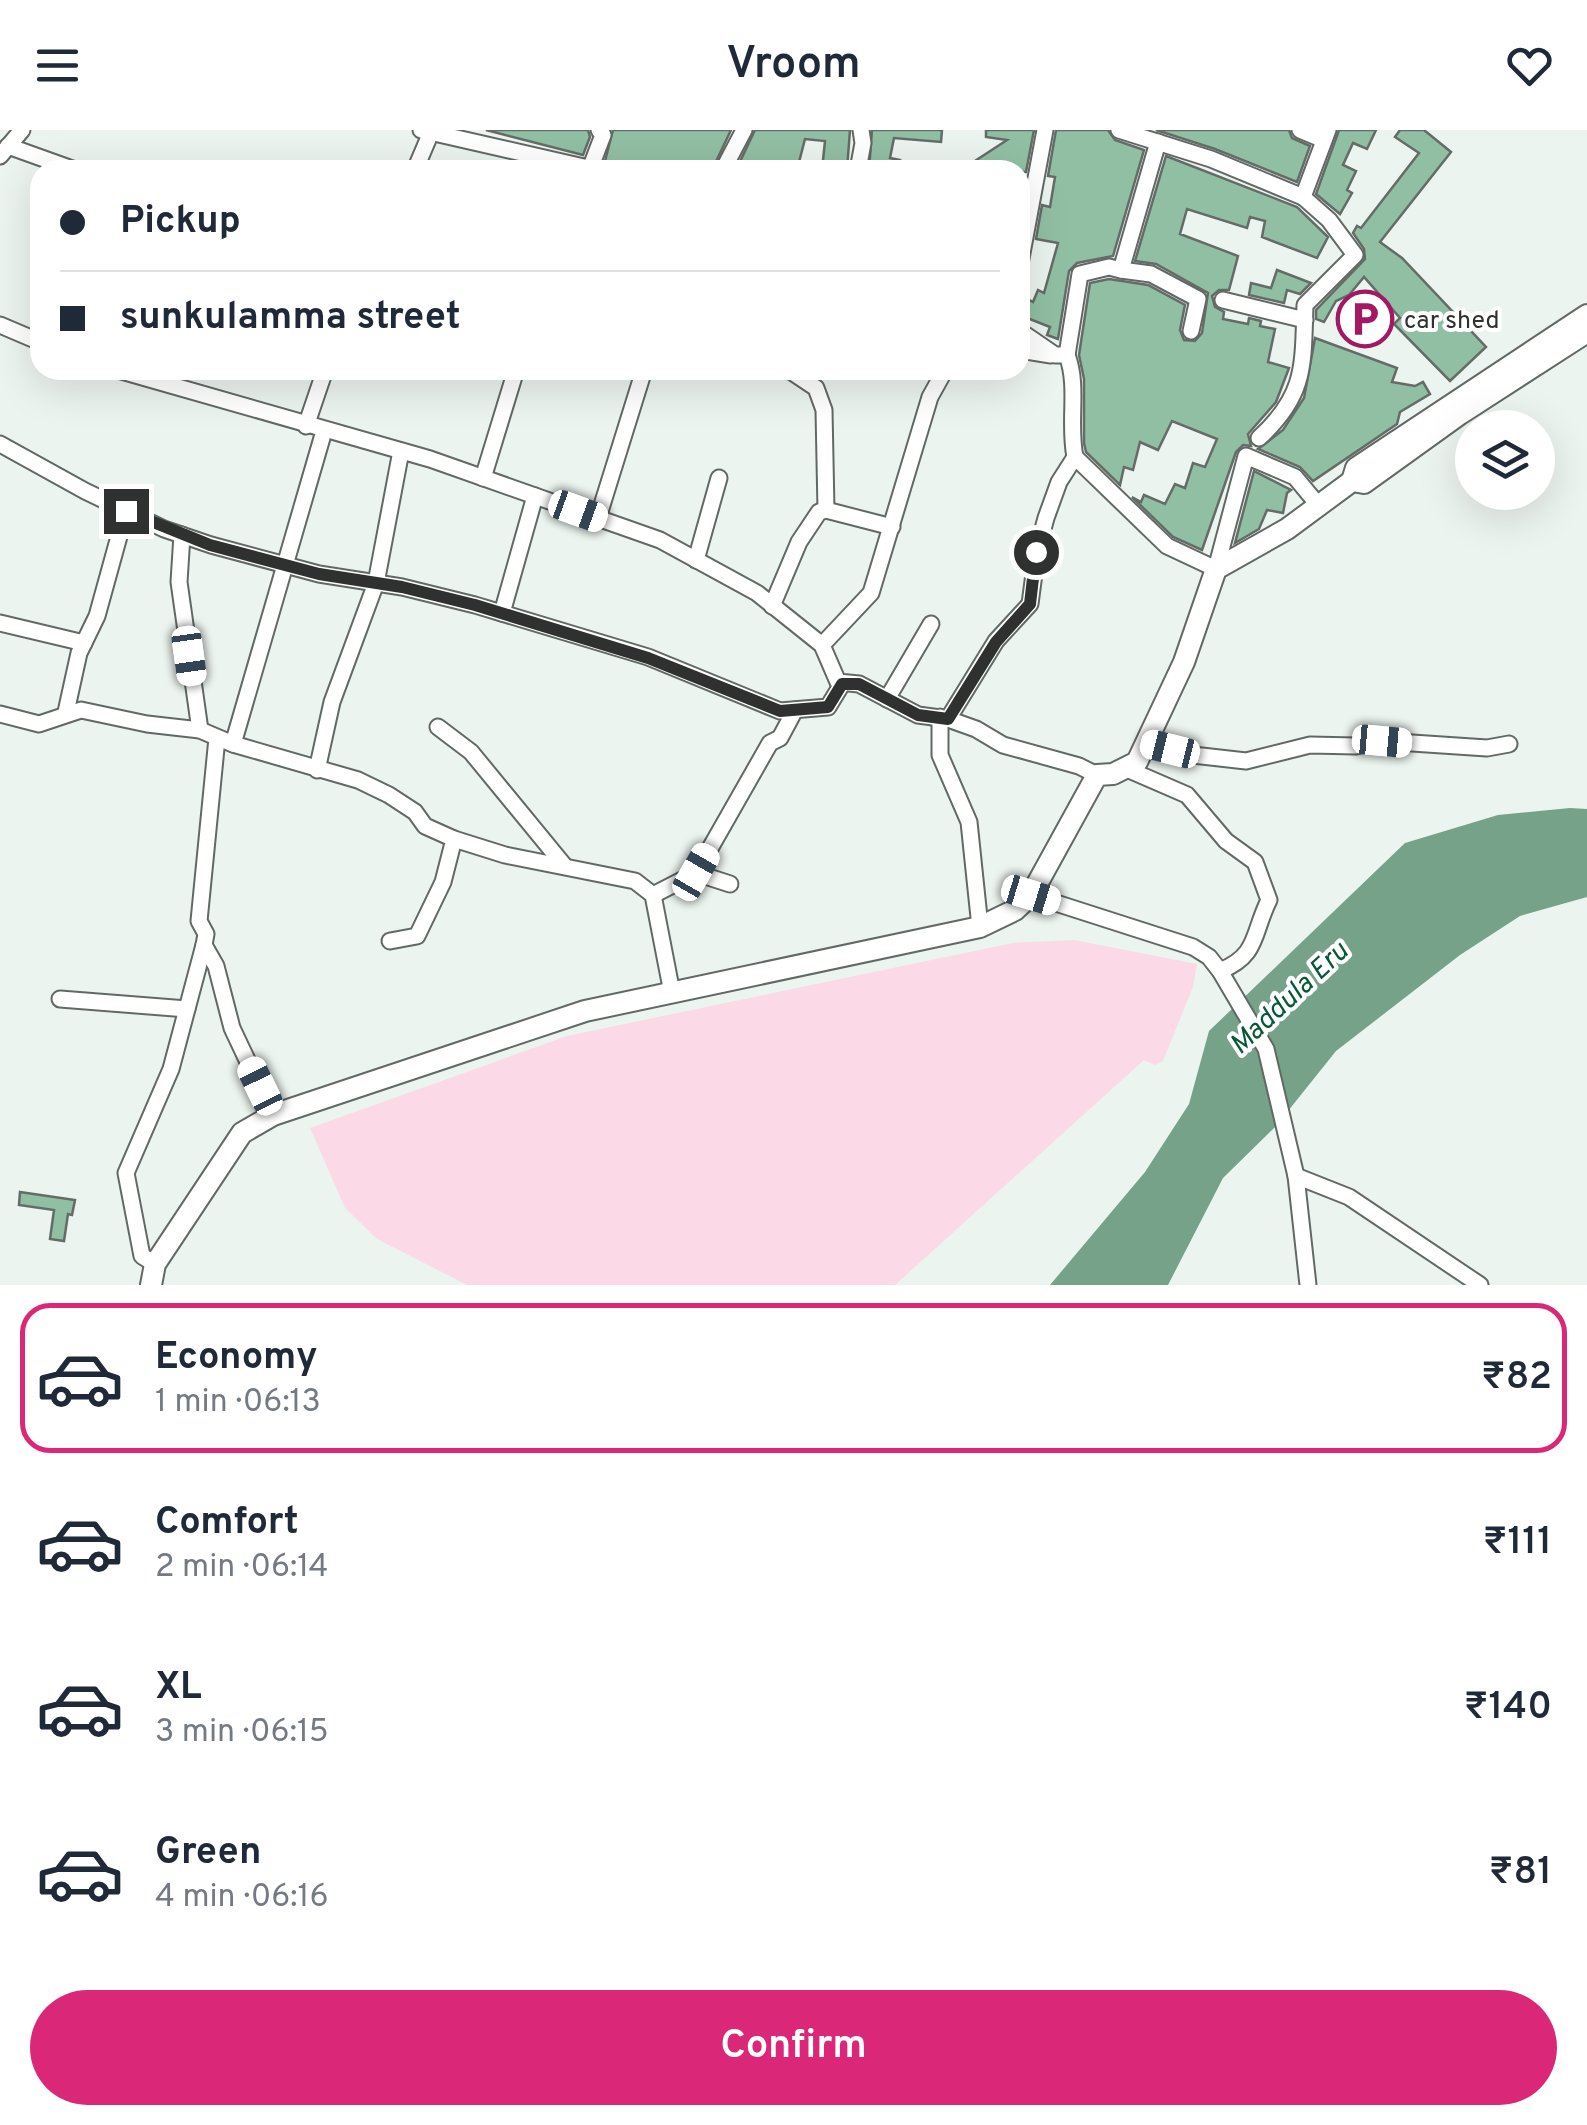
<!DOCTYPE html>
<meta charset="utf-8">
<style>
:root{--surface:#fff;--page:#f6f6f7;--text:#1f2937;--muted:#747a83;--line:#e0e1e3;--accent:#db2777}
body{margin:0;font-family:Overpass,sans-serif;background:var(--page);color:var(--text);height:100vh;display:flex;flex-direction:column;font-size:38px;white-space:nowrap}
*{box-sizing:border-box;margin:0}
p{font-size:32px;color:var(--muted)}
.icon{flex:none;width:55px;height:55px;fill:none;stroke:currentColor;stroke-width:2;stroke-linecap:round;stroke-linejoin:round}
.map{position:relative;height:1155px;overflow:hidden}
.panel{display:flex;flex-direction:column;background:var(--surface);flex:1}
.panel>*{flex:none}
.banner{position:absolute;left:30px;top:30px;width:1000px;height:220px;border-radius:30px;box-shadow:0 10px 40px #0002;display:grid;align-content:center;height:220px;padding:0 30px;background:var(--surface)}
.buttons{position:absolute;left:1455px;top:280px;display:grid;gap:20px}
.buttons a{display:grid;place-items:center;width:100px;height:100px;border-radius:50%;background:var(--surface);box-shadow:0 10px 40px #0002;font-size:50px}
.end{position:absolute;width:45px;height:45px;margin:-22px;border:12px solid #2e312f;background:#fff;box-shadow:0 0 0 5px #fff}
.from{border-radius:50%}
.car{position:absolute;width:30px;height:60px;margin:-30px -15px;border-radius:12px;box-shadow:0 0 8px 2px #0007;background:linear-gradient(#fff 24%,#345 0 40%,#fff 0 76%,#345 0 86%,#fff 0)}
.banner b{display:flex;align-items:center;gap:35px;height:95px;font-size:38px}
.banner b+b{border-top:2px solid var(--line)}
.banner i{width:25px;height:25px;background:var(--text)}
ul{padding:18px 0 0;list-style:none}
li{display:flex;align-items:center;gap:30px;height:150px;margin:0 20px 15px;padding:0 10px;border:5px solid transparent;border-radius:30px}
li div{flex:1}
li b{display:block;font-size:38px}
li em{font-style:normal;font-weight:600}
li.active{border-color:var(--accent)}
li>.icon{width:90px;height:90px;stroke-width:1.5}
.primary-button{display:flex;gap:20px;margin-top:auto;padding:20px 30px}
.primary-button a{flex:1;height:115px;border-radius:60px;background:var(--accent);color:#fff;font-size:40px;font-weight:600;line-height:115px;text-align:center}
header{display:flex;justify-content:space-between;align-items:center;height:130px;padding:0 30px;background:var(--surface);font-size:45px;font-weight:600}
.map>svg:first-child{display:block}
</style>
<header><svg class="icon" aria-label="menu" viewBox="0 0 24 24"><path d="M4 6h16M4 12h16M4 18h16"/></svg>Vroom<svg class="icon" aria-label="heart" viewBox="0 0 24 24"><path d="M12 20l-8-8c-3-5 5-10 8-4 3-6 11-1 8 4z"/></svg></header>
<div class="map">
<svg width="1587" height="1155" viewBox="0 0 1587 1155">
<rect width="100%" height="100%" fill="#ecf4ef"/>
<polygon fill="#fcd9e6" points="1074,810 1197,834 1193,857 1163,931 1155,935 1144,930 895,1155 467,1155 377,1109 345,1078 310,998 567,906 1013,813"/>
<polygon fill="#75a288" points="1570,678 1587,679 1587,767 1520,786 1460,825 1336,921 1276,996 1223,1048 1168,1155 1050,1155 1145,1042 1189,974 1209,901 1405,713 1498,685"/>
<g fill="#91bfa4" stroke="#656c68" stroke-width="2.5">
<polygon points="486,0 588,0 590,7 583,25"/>
<polygon points="613,0 731,0 712,40 670,40 644,34 643,40 638,40 605,31"/>
<polygon points="755,0 850,0 847,40 822,40 825,11 805,9 797,40 736,40"/>
<polygon points="872,0 942,0 941,12 894,8 890,28 900,30 899,40 869,40"/>
<polygon points="986,0 1034,0 1026,42 961,40 1007,10 986,7"/>
<polygon points="1056,0 1108,0 1115,10 1144,20 1113,126 1077,133 1069,141 1058,209 1047,205 1050,197 1027,188 1028,183 1020,179 1020,165 1033,172 1038,160 1044,163 1058,113 1036,109 1042,75 1050,77 1055,47 1048,46"/>
<polygon points="1156,0 1289,0 1292,8 1310,16 1297,52 1215,19"/>
<polygon points="1339,0 1376,0 1367,19 1353,13 1343,35 1356,41 1347,60 1352,63 1340,84 1316,64"/>
<polygon points="1400,0 1424,0 1451,22 1380,112 1402,128 1486,217 1450,251 1394,194 1400,188 1364,147 1349,165 1336,171 1324,192 1316,189 1316,180 1365,129 1364,119 1353,103 1357,96 1361,98 1419,23 1395,7"/>
<polygon points="1166,26 1297,77 1328,107 1317,128 1262,107 1265,91 1250,87 1247,98 1187,79 1180,104 1238,126 1229,160 1219,160 1212,166 1215,177 1224,182 1223,189 1248,194 1249,188 1261,191 1260,196 1275,199 1268,232 1289,238 1276,272 1248,304 1251,316 1243,315 1236,322 1202,420 1173,407 1132,367 1141,372 1144,365 1165,374 1175,354 1185,358 1193,333 1205,337 1217,309 1172,291 1158,320 1140,312 1133,340 1124,337 1120,355 1086,322 1084,313 1084,249 1079,225 1090,153 1109,149 1148,155 1185,175 1180,200 1184,210 1195,211 1202,203 1208,163 1156,134 1135,131"/>
<polygon points="1277,140 1311,153 1300,164 1287,160 1284,173 1249,165 1251,153 1271,158"/>
<polygon points="1315,208 1397,238 1392,252 1415,256 1423,252 1430,264 1400,282 1397,294 1313,351 1300,337 1258,319 1283,300 1304,268"/>
<polygon points="1254,341 1291,360 1287,363 1283,383 1267,380 1259,399 1235,413"/>
<polygon points="20,1062 75,1070 72,1085 68,1084 64,1111 50,1109 54,1080 19,1075"/>
</g>
<g fill="none" stroke-linecap="round" stroke-linejoin="round">
<g stroke="#626965" stroke-width="19">
<g id="street">
<polyline points="421,0 597,40"/>
<polyline points="1119,0 1211,29 1303,67 1328,0"/>
<polyline points="1300,0 1324,10"/>
<polyline points="8,16 75,40"/>
<polyline points="0,26 22,0"/>
<polyline points="590,39 603,5 599,0"/>
<polyline points="415,40 432,0"/>
<polyline points="723,40 744,0"/>
<polyline points="858,40 863,13 861,0"/>
<polyline points="1020,134 1045,0"/>
<polyline points="1121,140 1151,144 1198,169 1191,201"/>
<polyline points="1223,170 1305,190"/>
<polyline points="0,195 40,212"/>
<path d="M1020,201L1055,225H1067C1079,257 1068,292 1075,327"/>
<polyline points="1020,220 1051,225"/>
<polyline points="1067,225 1080,144 1109,137 1121,140 1158,12"/>
<polyline points="118,240 430,329 660,410 757,463 822,515 838,552 859,554 918,585 948,589 976,599 1003,615 1079,636 1097,645"/>
<polyline points="789,240 816,258 824,280 826,380"/>
<polyline points="306,296 325,240"/>
<path d="M1259,308C1306,265 1303,236 1305,175L1355,125L1329,90L1303,67"/>
<polyline points="0,314 85,361 164,399 211,415 319,444 402,457 475,475 648,527 780,581 828,577 842,554"/>
<polyline points="1075,327 1167,416 1216,439 1246,326 1295,347 1319,376"/>
<polyline points="483,348 516,240"/>
<polyline points="826,380 892,397"/>
<polyline points="598,388 644,240"/>
<polyline points="182,405 179,452 200,600"/>
<polyline points="696,430 719,348"/>
<polyline points="772,476 799,412 819,382 826,380"/>
<polyline points="502,483 535,366"/>
<polyline points="0,493 84,513"/>
<polyline points="822,515 871,463 930,267 945,240"/>
<polyline points="887,569 931,494"/>
<polyline points="66,582 79,523 97,486 126,381"/>
<polyline points="0,584 39,594 81,580 147,594 200,600 233,614 358,650 389,665 415,682 425,696 454,709 505,725 635,751 653,765 672,863"/>
<polyline points="940,587 940,625 969,692 980,797"/>
<polyline points="948,589 996,511 1030,474 1037,421 1046,388 1059,352 1075,327"/>
<polyline points="438,597 471,622 563,734"/>
<polyline points="1146,613 1193,625 1246,631 1310,615 1356,616 1382,611 1487,618 1509,614"/>
<polyline points="233,614 324,301"/>
<path d="M1127,639L1187,665L1226,711L1255,732L1269,770C1252,804 1259,825 1220,841"/>
<polyline points="317,640 332,572 376,453 401,321"/>
<polyline points="696,743 770,613 780,608 795,580"/>
<polyline points="653,765 696,743 730,754"/>
<polyline points="1031,765 1193,817 1209,827 1220,841 1266,919 1296,1046 1308,1155"/>
<polyline points="390,811 417,806 443,752 454,709"/>
<polyline points="204,815 216,836 232,898 273,985"/>
<polyline points="60,869 187,879"/>
<polyline points="1296,1046 1349,1067 1480,1155"/>
<polyline points="155,1134 142,1126 126,1043 171,939 204,815 206,804 199,791 217,608"/>
</g>
</g>
<g stroke="#626965" stroke-width="24">
<g id="secondary">
<polyline points="1352,351 1356,338 1587,185"/>
<polyline points="151,1155 155,1134 242,1003 273,985 585,881 980,797 1015,780 1031,765 1097,645 1113,644 1137,632 1184,532 1216,439 1287,399 1352,351 1364,353 1460,284 1587,202"/>
</g>
</g>
<use href="#street" stroke="#fff" stroke-width="15"/>
<use href="#secondary" stroke="#fff" stroke-width="20"/>
</g>
<g fill="none" stroke-linecap="round" stroke-linejoin="round">
<polyline stroke="#2e312f" stroke-width="12" points="126,381 210,415 319,444 402,457 475,475 648,528 780,581 828,577 842,554 859,554 918,585 948,589 996,512 1030,474 1036,422"/>
</g>
<defs>
<g id="parking-ring" transform="scale(2.875)"><circle r="9.5" fill="#fff" stroke="#a21863" stroke-width="1.5"/><path d="M-3.5-5.5H1a3.5 3.5 0 0 1 0 7H-1V5.5H-3.5ZM-1-3.4V-.6H.8a1.4 1.4 0 0 0 0-2.8Z" fill="#a21863"/></g>
</defs>
<g fill-rule="evenodd">
<use href="#parking-ring" x="1365" y="189"/>
</g>
<g text-anchor="middle" stroke-width="8" stroke-linejoin="round" paint-order="stroke">
<g font-size="25" fill="#2e312f" stroke="#fff" text-anchor="start">
<text x="1404" y="198">car shed</text>
</g>
<g font-size="28" font-style="italic" fill="#065836" stroke="#fff">
<text transform="translate(1288 867) rotate(-43)" y="10">Maddula Eru</text>
</g>
</g>
</svg>
<div class="buttons">
<a><svg class="icon" aria-label="layers" viewBox="0 0 24 24"><path d="M12 4l9 5-9 5-9-5zM3 14l9 5 9-5"/></svg></a>
</div>
<i class="end from" style="left:1036px;top:422px"></i>
<i class="end" style="left:126px;top:381px"></i>
<i class="car" style="left:578px;top:381px;rotate:110deg"></i>
<i class="car" style="left:189px;top:526px;rotate:172deg"></i>
<i class="car" style="left:1382px;top:611px;rotate:95deg"></i>
<i class="car" style="left:1170px;top:619px;rotate:284deg"></i>
<i class="car" style="left:696px;top:742px;rotate:30deg"></i>
<i class="car" style="left:1031px;top:765px;rotate:107deg"></i>
<i class="car" style="left:260px;top:956px;rotate:334deg"></i>
<div class="banner">
<b><i class="from"></i>Pickup</b>
<b><i></i>sunkulamma street</b>
</div>
</div>
<section class="panel">
<ul>
<li class="active"><svg class="icon" aria-label="car" viewBox="0 0 24 24"><path d="M5 17H2v-5l4-1 3-4h7l3 4 3 1v5h-3M9 17h6M6 11h13"/><circle cx="7" cy="17" r="2"/><circle cx="17" cy="17" r="2"/></svg><div><b>Economy</b><p>1 min · 06:13</p></div><em>₹82</em></li>
<li><svg class="icon" aria-label="car" viewBox="0 0 24 24"><path d="M5 17H2v-5l4-1 3-4h7l3 4 3 1v5h-3M9 17h6M6 11h13"/><circle cx="7" cy="17" r="2"/><circle cx="17" cy="17" r="2"/></svg><div><b>Comfort</b><p>2 min · 06:14</p></div><em>₹111</em></li>
<li><svg class="icon" aria-label="car" viewBox="0 0 24 24"><path d="M5 17H2v-5l4-1 3-4h7l3 4 3 1v5h-3M9 17h6M6 11h13"/><circle cx="7" cy="17" r="2"/><circle cx="17" cy="17" r="2"/></svg><div><b>XL</b><p>3 min · 06:15</p></div><em>₹140</em></li>
<li><svg class="icon" aria-label="car" viewBox="0 0 24 24"><path d="M5 17H2v-5l4-1 3-4h7l3 4 3 1v5h-3M9 17h6M6 11h13"/><circle cx="7" cy="17" r="2"/><circle cx="17" cy="17" r="2"/></svg><div><b>Green</b><p>4 min · 06:16</p></div><em>₹81</em></li>
</ul>
<div class="primary-button"><a>Confirm</a></div>
</section>
